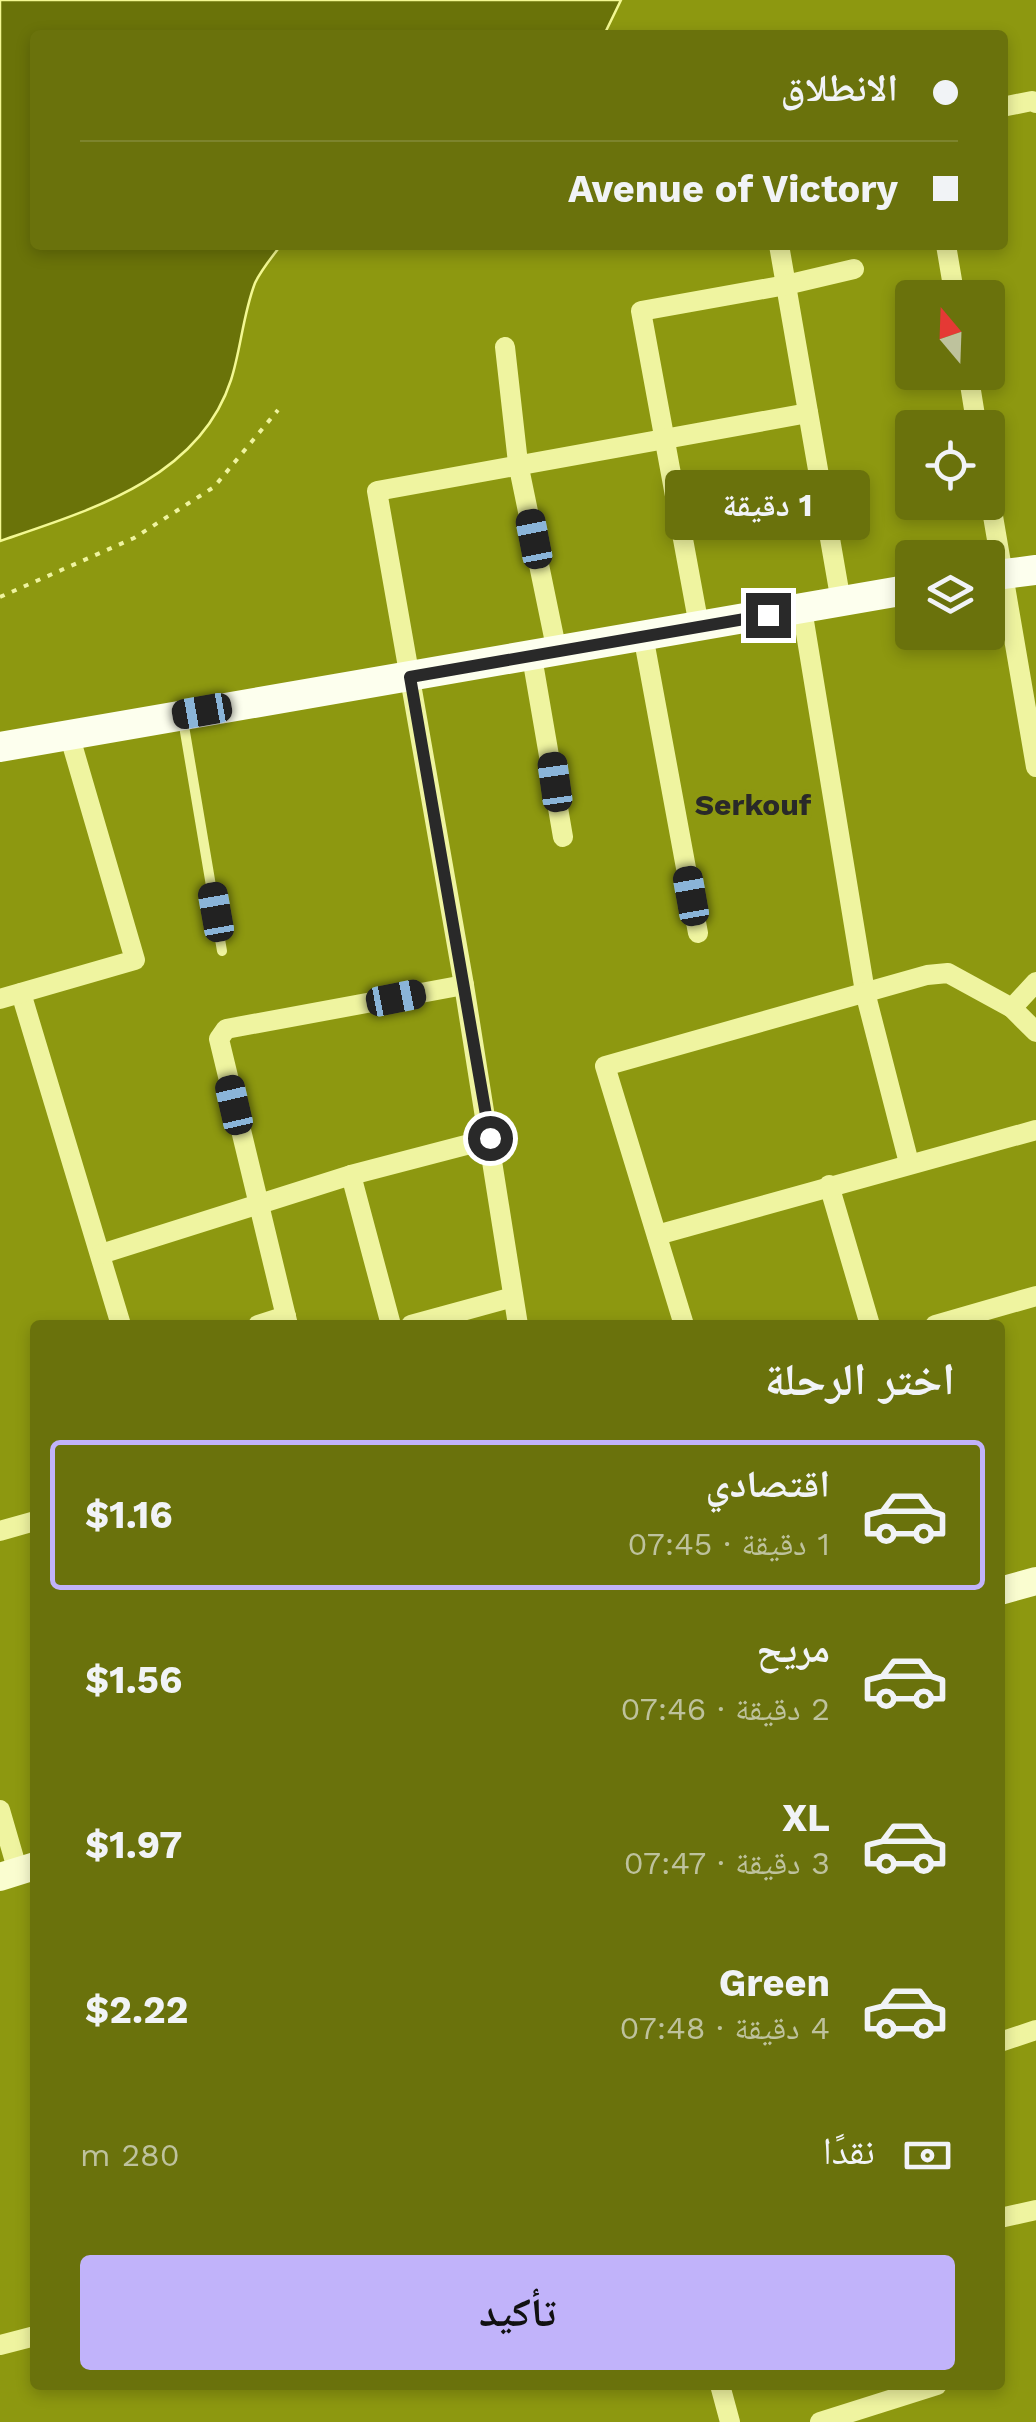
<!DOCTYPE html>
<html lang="ar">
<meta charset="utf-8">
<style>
:root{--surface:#6a720c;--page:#6f7715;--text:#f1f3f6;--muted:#bec29d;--line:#7d842d;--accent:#c1b3fa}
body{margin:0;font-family:"Work Sans","Noto Naskh Arabic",sans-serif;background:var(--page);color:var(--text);direction:rtl;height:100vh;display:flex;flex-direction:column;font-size:38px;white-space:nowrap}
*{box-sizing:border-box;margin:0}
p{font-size:32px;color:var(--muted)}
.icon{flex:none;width:55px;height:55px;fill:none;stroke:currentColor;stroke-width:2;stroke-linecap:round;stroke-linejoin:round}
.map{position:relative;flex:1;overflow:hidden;direction:ltr}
.side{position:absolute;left:30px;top:1320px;width:975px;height:1070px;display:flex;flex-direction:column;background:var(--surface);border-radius:10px;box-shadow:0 5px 15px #0003;direction:rtl}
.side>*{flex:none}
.hud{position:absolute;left:30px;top:30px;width:978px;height:220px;border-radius:10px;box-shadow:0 5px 15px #0003;direction:rtl;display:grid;align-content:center;height:220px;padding:0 50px;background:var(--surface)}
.needle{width:65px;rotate:341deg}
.controls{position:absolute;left:895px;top:280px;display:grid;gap:20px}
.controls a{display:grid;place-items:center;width:110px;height:110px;border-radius:10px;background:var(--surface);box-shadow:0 5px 15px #0003;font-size:50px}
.end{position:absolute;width:45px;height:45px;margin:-22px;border:12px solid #292929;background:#fff;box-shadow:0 0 0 5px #fff}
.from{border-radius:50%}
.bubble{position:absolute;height:70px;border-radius:10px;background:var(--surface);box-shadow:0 5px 15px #0003;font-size:32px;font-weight:700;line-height:70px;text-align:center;direction:rtl}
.car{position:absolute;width:30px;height:60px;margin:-30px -15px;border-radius:12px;box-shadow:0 0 8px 2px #0007;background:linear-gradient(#222 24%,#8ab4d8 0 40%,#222 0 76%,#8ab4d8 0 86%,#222 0)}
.hud b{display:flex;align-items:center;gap:35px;height:95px;font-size:38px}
.hud b+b{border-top:2px solid var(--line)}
.hud i{width:25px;height:25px;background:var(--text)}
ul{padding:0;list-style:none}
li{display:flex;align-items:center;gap:30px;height:150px;margin:0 20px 15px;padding:0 30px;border:5px solid transparent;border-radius:10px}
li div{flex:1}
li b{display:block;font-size:38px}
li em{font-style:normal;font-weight:700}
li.on{border-color:var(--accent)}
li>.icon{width:90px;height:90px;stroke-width:1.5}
h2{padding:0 50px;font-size:45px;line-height:120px}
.pay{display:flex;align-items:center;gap:25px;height:110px;padding:0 50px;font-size:38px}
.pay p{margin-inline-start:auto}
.cta{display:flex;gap:20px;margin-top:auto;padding:20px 50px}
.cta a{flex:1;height:115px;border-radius:10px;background:var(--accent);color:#111;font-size:40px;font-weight:700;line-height:115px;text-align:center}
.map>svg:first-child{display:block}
</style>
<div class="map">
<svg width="1036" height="2422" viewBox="0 0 1036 2422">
<rect width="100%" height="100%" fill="#8d9810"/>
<path fill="#6a7309" stroke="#f3f892" stroke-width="2.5" d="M0,0H621L604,35H35V245H281C272,257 261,270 255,283C243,314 241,349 231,380C199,479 88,511 0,541Z"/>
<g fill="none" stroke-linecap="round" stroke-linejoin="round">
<polyline stroke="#eff4a0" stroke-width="4" stroke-dasharray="5 8" stroke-linecap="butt" points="0,597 134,538 214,487 278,410"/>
<polyline stroke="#eff4a0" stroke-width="10" points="183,720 222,951"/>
<g stroke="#eff4a0" stroke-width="20">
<polyline points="1002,107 1032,101 1036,103"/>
<polyline points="779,245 841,602"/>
<polyline points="946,245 955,298"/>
<polyline points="505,347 518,463 557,652"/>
<polyline points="968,372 977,428"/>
<polyline points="988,487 1036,767"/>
<polyline points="802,609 865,992 909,1163"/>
<polyline points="699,626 641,311 786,285 854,269"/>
<polyline points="643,635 698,933"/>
<polyline points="532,657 563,837"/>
<polyline points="21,993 121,1325"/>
<polyline points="0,999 135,960 69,734"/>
<polyline points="1012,1008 1036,1032"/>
<polyline points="351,1175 391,1325"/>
<polyline points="829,1185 870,1325"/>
<polyline points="657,1235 1036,1130"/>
<polyline points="101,1254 351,1175 489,1139"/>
<polyline points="258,1325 286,1316"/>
<polyline points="288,1325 219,1039 226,1029 464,985"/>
<polyline points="411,1325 513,1297"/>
<polyline points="518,1325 464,985 377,491 808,413"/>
<polyline points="684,1325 605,1066 927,975 948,973 1012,1008 1036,982"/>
<polyline points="935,1325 1036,1296"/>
<polyline points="0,1531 35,1521"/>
<polyline points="0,1810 18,1872"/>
<polyline points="1000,2042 1036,2030"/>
<polyline points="1000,2218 1036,2210"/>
<polyline points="0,2345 35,2336"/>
<polyline points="720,2385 730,2422"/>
<polyline points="820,2422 937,2385"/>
</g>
<g stroke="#fafdd0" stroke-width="28">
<polyline points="1000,1591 1036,1581"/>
<polyline points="0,1877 35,1866"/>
</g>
<g stroke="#fdffee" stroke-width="30">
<polyline points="988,576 1036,570"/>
<polyline points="0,747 912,589"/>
</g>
</g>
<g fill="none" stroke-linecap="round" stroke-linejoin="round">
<polyline stroke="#292929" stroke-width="12" points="490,1138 410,677 768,615"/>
</g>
<g text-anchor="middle" stroke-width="10" stroke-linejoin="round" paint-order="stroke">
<g font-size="30" font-weight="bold" fill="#292929" stroke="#8d9810">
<text x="753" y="815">Serkouf</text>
</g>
</g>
</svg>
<div class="controls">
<a><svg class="needle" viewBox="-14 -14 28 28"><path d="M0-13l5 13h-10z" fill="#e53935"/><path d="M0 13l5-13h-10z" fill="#bec29d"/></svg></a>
<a><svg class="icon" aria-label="locate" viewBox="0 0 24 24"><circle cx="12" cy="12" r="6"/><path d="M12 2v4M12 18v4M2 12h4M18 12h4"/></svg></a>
<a><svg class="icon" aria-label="layers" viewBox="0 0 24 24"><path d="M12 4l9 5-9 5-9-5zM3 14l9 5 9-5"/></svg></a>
</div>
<i class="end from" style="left:490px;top:1138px"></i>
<i class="end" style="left:768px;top:615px"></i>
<div class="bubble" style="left:665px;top:470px;width:205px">1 دقيقة</div>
<i class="car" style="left:534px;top:539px;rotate:349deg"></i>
<i class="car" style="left:202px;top:711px;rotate:260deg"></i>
<i class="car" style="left:555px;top:782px;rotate:352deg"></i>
<i class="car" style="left:691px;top:896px;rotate:350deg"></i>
<i class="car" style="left:216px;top:912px;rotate:350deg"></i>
<i class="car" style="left:396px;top:998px;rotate:79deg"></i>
<i class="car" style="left:234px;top:1105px;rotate:347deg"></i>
<div class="hud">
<b><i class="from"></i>الانطلاق</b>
<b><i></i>Avenue of Victory</b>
</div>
<section class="side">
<h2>اختر الرحلة</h2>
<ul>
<li class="on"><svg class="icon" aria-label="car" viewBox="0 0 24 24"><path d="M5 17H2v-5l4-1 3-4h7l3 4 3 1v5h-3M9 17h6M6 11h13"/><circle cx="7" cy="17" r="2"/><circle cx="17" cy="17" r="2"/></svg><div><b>اقتصادي</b><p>1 دقيقة · 07:45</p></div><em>$1.16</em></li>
<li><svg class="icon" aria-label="car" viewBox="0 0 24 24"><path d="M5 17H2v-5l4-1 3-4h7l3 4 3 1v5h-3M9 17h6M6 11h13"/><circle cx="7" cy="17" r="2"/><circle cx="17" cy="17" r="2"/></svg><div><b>مريح</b><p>2 دقيقة · 07:46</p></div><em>$1.56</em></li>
<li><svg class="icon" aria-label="car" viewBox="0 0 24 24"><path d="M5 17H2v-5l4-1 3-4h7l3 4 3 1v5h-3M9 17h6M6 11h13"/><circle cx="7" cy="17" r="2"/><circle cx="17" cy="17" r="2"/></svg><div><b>XL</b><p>3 دقيقة · 07:47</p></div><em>$1.97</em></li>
<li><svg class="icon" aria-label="car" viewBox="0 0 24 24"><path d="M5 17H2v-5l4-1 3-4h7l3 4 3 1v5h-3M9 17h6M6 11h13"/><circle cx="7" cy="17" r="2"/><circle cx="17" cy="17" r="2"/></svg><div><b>Green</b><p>4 دقيقة · 07:48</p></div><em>$2.22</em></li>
</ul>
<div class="pay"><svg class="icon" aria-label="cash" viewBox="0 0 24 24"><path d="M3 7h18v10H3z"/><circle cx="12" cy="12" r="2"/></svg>نقدًا<p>280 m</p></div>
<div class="cta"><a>تأكيد</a></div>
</section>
</div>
